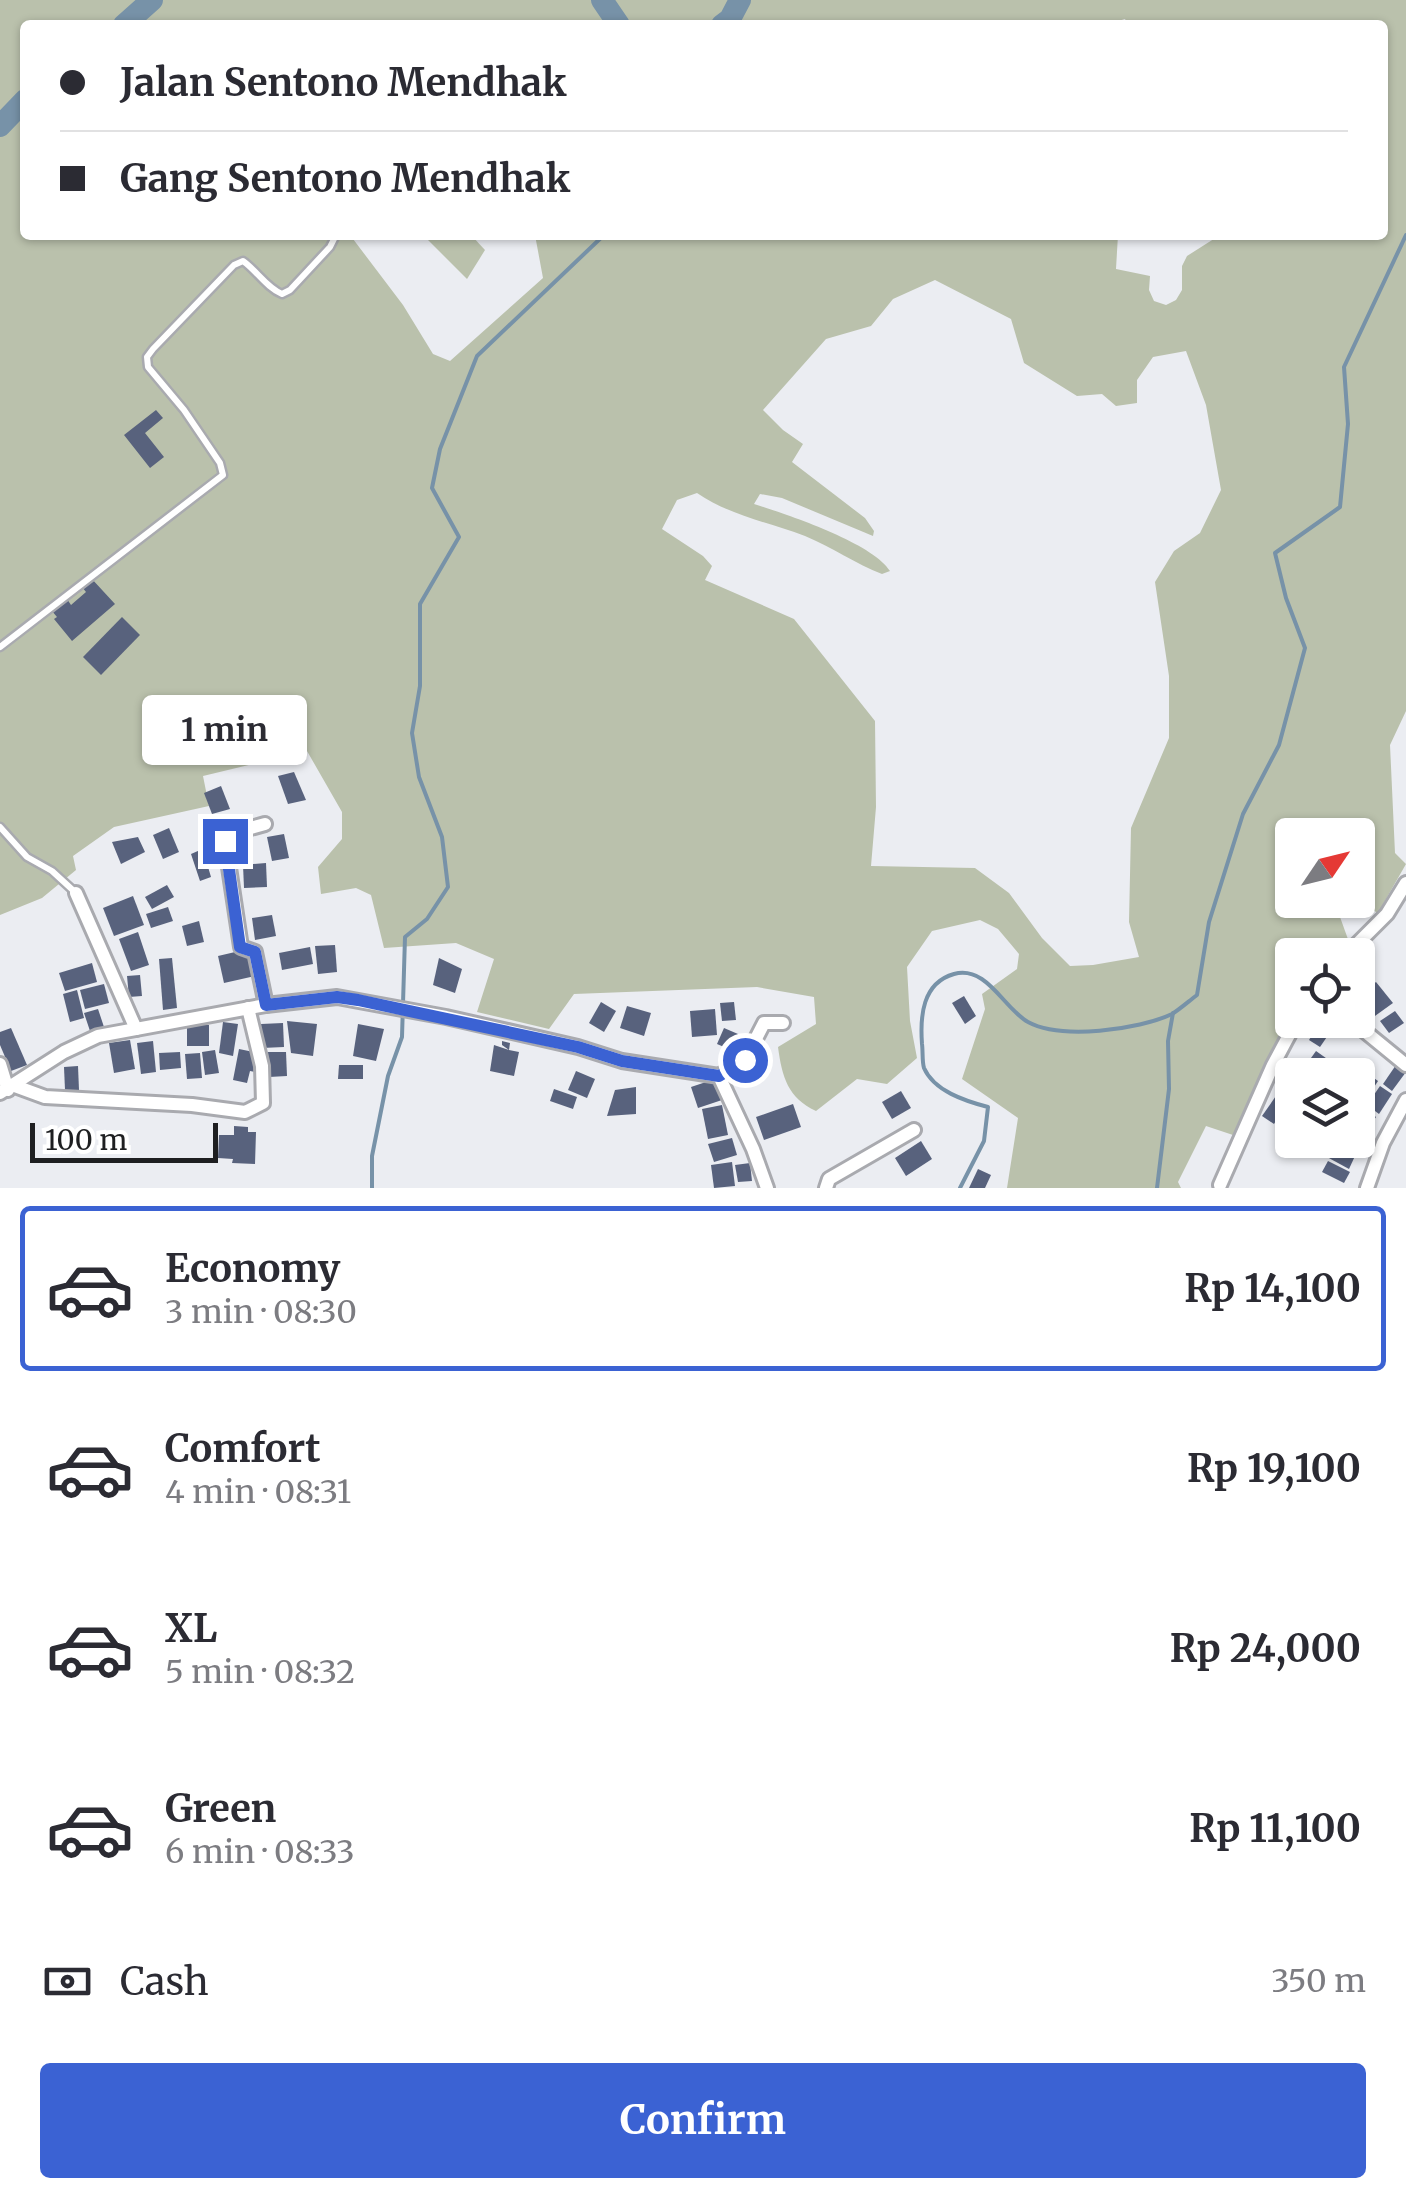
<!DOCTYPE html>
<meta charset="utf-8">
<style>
:root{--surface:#fff;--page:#f7f7f7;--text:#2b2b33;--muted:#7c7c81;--line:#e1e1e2;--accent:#3b62d3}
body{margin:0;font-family:Merriweather,serif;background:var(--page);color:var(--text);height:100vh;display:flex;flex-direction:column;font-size:38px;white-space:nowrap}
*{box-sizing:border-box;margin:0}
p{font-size:32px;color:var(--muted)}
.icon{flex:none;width:55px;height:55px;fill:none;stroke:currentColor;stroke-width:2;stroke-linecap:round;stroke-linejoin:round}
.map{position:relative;height:1188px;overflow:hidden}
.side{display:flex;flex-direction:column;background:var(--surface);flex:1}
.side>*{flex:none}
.top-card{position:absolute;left:20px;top:20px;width:1368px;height:220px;border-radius:10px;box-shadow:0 2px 8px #0004;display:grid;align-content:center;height:220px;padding:0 40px;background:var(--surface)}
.needle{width:65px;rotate:55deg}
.fabs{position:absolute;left:1275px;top:818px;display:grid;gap:20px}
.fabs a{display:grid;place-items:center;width:100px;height:100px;border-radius:10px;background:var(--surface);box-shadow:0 2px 8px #0004;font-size:50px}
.scale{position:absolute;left:30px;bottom:25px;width:188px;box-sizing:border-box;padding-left:10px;border:5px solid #1e1f21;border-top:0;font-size:28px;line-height:35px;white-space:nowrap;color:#1e1f21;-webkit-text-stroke:8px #fff;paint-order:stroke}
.end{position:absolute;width:45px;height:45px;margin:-22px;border:12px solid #3b62d3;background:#fff;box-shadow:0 0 0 5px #fff}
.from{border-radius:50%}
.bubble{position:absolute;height:70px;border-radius:10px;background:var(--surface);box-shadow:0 2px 8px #0004;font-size:32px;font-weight:700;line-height:70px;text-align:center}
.top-card b{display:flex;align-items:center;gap:35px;height:95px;font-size:38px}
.top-card b+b{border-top:2px solid var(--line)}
.top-card i{width:25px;height:25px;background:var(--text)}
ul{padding:18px 0 0;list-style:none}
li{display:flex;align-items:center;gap:30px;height:165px;margin:0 20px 15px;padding:0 20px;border:5px solid transparent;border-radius:10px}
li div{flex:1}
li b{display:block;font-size:38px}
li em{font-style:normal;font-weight:700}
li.active{border-color:var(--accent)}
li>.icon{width:90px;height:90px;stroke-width:1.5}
.pay{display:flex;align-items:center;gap:25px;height:110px;padding:0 40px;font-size:38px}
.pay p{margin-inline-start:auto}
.action{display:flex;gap:20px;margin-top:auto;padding:20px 40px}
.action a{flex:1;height:115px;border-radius:10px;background:var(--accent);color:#fff;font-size:40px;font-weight:700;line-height:115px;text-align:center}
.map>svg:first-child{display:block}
</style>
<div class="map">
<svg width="1406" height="1188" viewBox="0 0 1406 1188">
<rect width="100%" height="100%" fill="#ebedf2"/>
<g fill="#bac1ac" fill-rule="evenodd">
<path d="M0,0H1406V711L1390,745L1395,853L1406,864L1378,913L1354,900H1358V835H1292V900H1353L1340,917L1349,942L1338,955H1292V1020L1236,1136L1206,1126L1178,1182L1181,1188H1007L1018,1118L962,1079L985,1009L982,994L1017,969L1019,954L998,929L980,920L932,931L907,967L910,1021L917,1058L887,1084L857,1079L816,1111C788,1098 782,1077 778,1047L816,1024L814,997L757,987L574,994L549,1029L477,1012L494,959L456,943L384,948L371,895L356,888L321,894L318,867L342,839V812L307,751L203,776L209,806L114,827L73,856L76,870L42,898L0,915ZM1125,19L1128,25H1382V235H1220L1187,256L1182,266V290L1176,300L1166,305L1154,301L1149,290L1150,276L1116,269L1118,235H535L543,278L450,361L433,354L403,305L350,235H25V25H1105ZM935,280L1011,319L1024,363L1077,396L1102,394L1116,406L1137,403V380L1153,357L1186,351L1206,405L1221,490L1200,533L1174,551L1155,582L1169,676V738L1131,828L1129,922L1139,957L1093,965L1070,966L1042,938L1009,893L975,868L871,866L876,807L875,721L794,619L705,580L712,566L703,556L662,529L677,500L697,493C731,516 768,522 805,536C832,547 856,564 882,574L890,571C873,543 786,514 754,504L760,494L782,498L873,536L874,531L865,518L792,462L803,444L783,430L763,410L826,339L871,326L893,299Z"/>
<polygon points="423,235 471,235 485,250 467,279"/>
</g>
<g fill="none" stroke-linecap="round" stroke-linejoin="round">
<g stroke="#7792a8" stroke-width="4">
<polyline points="372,1188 372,1156 388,1076 402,1037 405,937 427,919 448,887 442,837 419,777 412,733 420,686 420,604 459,537 432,488 440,449 477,356 604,235"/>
<path d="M960,1188L984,1141L988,1107C965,1101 934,1091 924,1068C922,1062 923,1051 922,1044C920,1017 922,983 954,974C987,965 1004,1009 1028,1022C1061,1040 1138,1030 1172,1014C1180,1009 1189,1001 1197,995L1209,922L1243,814L1279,745L1305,648L1286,598L1275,553L1340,507L1348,424L1344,367L1406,235"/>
<polyline points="1157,1188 1169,1089 1168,1041 1173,1013"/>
</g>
<g stroke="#7792a8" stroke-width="22">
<polyline points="602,0 619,25"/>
<polyline points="124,25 152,0"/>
<polyline points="722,25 730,19 740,0"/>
<polyline points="0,126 25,100"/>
</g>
</g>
<g fill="#58627d">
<polygon points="156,410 163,418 145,433 164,457 150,468 124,435"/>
<polygon points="91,578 115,604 72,641 54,619 57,617 52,611 67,599 71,605 86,592 82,587"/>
<polygon points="122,617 140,635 101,675 83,657"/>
<polygon points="294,772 306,800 288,804 278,776"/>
<polygon points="221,786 230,809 212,814 204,793"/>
<polygon points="169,828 179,852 163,859 153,835"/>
<polygon points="284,834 289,858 272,861 267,837"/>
<polygon points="138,837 145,852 121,864 112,842"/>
<polygon points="207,847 214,848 217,862 209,864 206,860 211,877 200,881 191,854"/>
<polygon points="266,863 267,887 244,888 243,865"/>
<polygon points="167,885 174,897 152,909 145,897"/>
<polygon points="133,896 144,925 114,936 103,908"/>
<polygon points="168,907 173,921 151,928 146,914"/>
<polygon points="272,915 276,936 255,940 252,918"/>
<polygon points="199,921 204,942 187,946 182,926"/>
<polygon points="138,932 149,965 131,971 119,939"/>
<polygon points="335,945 337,972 318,974 315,946"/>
<polygon points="310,947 313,964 282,970 279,953"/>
<polygon points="248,949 255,976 224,983 218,956"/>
<polygon points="172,958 177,1008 163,1010 159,959"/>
<polygon points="439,958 462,969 455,993 433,985"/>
<polygon points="92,963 97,982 65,991 59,973"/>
<polygon points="140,975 142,996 129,997 127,976"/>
<polygon points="1376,982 1393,1003 1361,1026 1358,1022 1358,996"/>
<polygon points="104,984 109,1003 85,1009 80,990"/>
<polygon points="77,990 84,1018 70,1022 63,994"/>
<polygon points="964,996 976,1016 965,1024 952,1003"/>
<polygon points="601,1002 616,1011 604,1032 589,1023"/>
<polygon points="734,1002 736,1020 722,1021 720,1003"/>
<polygon points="627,1006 651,1013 644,1036 620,1028"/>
<polygon points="98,1009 104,1027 90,1031 84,1013"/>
<polygon points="715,1009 717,1035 692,1037 690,1011"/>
<polygon points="1395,1011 1404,1023 1389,1033 1380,1021"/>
<polygon points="287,1021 317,1024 313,1056 291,1053"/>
<polygon points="223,1022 238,1024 233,1056 219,1053"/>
<polygon points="283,1023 284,1047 262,1048 261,1024"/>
<polygon points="1320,1023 1331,1031 1320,1047 1309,1040"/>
<polygon points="358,1024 384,1029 376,1061 353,1056"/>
<rect x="187" y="1025" width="22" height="21"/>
<polygon points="11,1028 27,1065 11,1071 0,1045 0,1032"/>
<polygon points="724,1028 738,1034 731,1050 717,1044"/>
<polygon points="130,1040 135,1069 114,1073 109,1043"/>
<polygon points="153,1041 156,1072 141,1074 137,1043"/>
<polygon points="502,1041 510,1043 509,1050 519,1052 514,1076 490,1071 494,1045 509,1050 502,1045"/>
<polygon points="239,1049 259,1053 255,1072 250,1071 247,1083 233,1080"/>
<polygon points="215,1050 219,1073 205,1075 202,1052"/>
<polygon points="1316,1051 1340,1068 1335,1075 1320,1075 1306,1065"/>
<polygon points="180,1052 181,1068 160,1070 159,1053"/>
<polygon points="268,1052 286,1052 287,1076 269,1077"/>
<polygon points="200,1053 202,1078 187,1079 185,1054"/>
<polygon points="759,1058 766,1075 737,1086 730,1070"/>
<polygon points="1398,1062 1406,1068 1406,1072 1392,1091 1383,1084"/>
<polygon points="339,1065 363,1065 363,1079 338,1079"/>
<polygon points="78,1066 79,1090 65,1090 64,1067"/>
<polygon points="1363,1070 1378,1081 1365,1101 1358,1096 1358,1078"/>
<polygon points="576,1071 595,1079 587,1098 568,1090"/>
<polygon points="715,1079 722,1100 698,1108 691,1087"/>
<polygon points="1380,1086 1392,1094 1379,1114 1367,1105"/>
<polygon points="636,1087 636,1114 607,1116 615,1090"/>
<polygon points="554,1089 577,1097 573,1109 550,1101"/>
<polygon points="901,1091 911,1108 892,1119 882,1102"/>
<polygon points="1278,1093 1289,1100 1274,1124 1262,1116"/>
<polygon points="793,1104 801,1127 764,1140 756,1117"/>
<polygon points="1358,1104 1376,1117 1367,1130 1358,1123"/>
<polygon points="722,1105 728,1135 708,1139 702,1109"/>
<polygon points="234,1126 248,1127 248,1132 256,1132 255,1164 232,1163 233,1159 218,1158 219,1135 234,1135"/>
<polygon points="732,1138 737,1155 714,1162 708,1144"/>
<polygon points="921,1141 932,1159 906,1176 895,1158"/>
<polygon points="1333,1145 1355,1156 1349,1169 1327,1157"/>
<polygon points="1328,1161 1350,1172 1344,1183 1322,1172"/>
<polygon points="732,1162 735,1186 714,1188 711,1165"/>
<polygon points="750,1163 752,1181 738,1182 735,1165"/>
<polygon points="978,1169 991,1175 985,1188 969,1188"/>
</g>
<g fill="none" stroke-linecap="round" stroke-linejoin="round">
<g stroke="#a9aaaf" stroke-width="11">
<g id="service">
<path d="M0,647L223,475L220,463L184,410L148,367L147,357L153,349L234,265L243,261C256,270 267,288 282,294L290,290L330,247L336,235"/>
<polyline points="0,827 27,857 52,871 76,893"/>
</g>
</g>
<g stroke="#a9aaaf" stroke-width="18">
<g id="minor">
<polyline points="265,824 229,834 225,841 241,947 255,952 266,1005"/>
<polyline points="76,893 136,1029"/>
<polyline points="1346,955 1387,914 1406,883"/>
<polyline points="1351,1020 1406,1065"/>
<polyline points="0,1064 8,1090"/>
<polyline points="719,1076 745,1060 764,1023 783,1023"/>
<polyline points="15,1086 45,1097 192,1105 245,1112 263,1103 262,1066 248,1008"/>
<polyline points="0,1093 64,1052 98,1036 266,1005 337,997 446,1017 578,1047 622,1061 719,1076 753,1149 767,1188"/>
<polyline points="1220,1185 1273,1065 1297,1020"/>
<polyline points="826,1188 829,1179 914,1130"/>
<polyline points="1367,1188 1383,1143 1406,1100"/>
</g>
</g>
<use href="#service" stroke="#fff" stroke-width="6"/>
<use href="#minor" stroke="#fff" stroke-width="12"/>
</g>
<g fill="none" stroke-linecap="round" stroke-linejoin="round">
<polyline stroke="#3b62d3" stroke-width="12" points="225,841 240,947 255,952 266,1005 337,997 358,1000 578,1047 622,1061 719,1076 745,1060"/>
</g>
</svg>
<div class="fabs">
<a><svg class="needle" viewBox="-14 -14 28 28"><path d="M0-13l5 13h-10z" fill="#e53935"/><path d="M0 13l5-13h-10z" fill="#7c7c81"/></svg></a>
<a><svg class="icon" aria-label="locate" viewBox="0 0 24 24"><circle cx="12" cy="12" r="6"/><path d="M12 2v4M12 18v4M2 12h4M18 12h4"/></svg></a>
<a><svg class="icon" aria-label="layers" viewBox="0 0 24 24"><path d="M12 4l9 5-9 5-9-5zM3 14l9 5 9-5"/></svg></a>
</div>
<div class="scale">100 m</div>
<i class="end from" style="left:745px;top:1060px"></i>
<i class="end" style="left:225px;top:841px"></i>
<div class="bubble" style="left:142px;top:695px;width:165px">1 min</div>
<div class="top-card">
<b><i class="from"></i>Jalan Sentono Mendhak</b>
<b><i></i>Gang Sentono Mendhak</b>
</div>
</div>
<section class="side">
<ul>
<li class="active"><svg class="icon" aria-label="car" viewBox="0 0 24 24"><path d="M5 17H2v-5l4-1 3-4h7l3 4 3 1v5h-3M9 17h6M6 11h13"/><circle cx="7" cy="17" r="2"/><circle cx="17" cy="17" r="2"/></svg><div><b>Economy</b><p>3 min · 08:30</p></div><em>Rp 14,100</em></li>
<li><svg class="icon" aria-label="car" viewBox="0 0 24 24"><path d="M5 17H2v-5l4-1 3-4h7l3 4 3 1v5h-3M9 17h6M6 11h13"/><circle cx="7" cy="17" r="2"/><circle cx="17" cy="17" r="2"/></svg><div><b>Comfort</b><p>4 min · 08:31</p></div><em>Rp 19,100</em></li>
<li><svg class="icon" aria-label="car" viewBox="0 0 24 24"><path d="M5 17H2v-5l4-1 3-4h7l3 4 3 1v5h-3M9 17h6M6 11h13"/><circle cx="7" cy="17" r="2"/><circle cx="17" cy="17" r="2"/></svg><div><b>XL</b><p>5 min · 08:32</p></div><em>Rp 24,000</em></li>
<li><svg class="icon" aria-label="car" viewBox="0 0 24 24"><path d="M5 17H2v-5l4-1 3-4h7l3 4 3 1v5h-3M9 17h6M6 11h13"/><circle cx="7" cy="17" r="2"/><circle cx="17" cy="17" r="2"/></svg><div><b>Green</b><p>6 min · 08:33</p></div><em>Rp 11,100</em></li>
</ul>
<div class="pay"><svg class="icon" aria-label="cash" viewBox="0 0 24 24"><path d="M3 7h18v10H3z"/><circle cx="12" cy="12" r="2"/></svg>Cash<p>350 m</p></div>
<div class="action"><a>Confirm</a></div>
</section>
